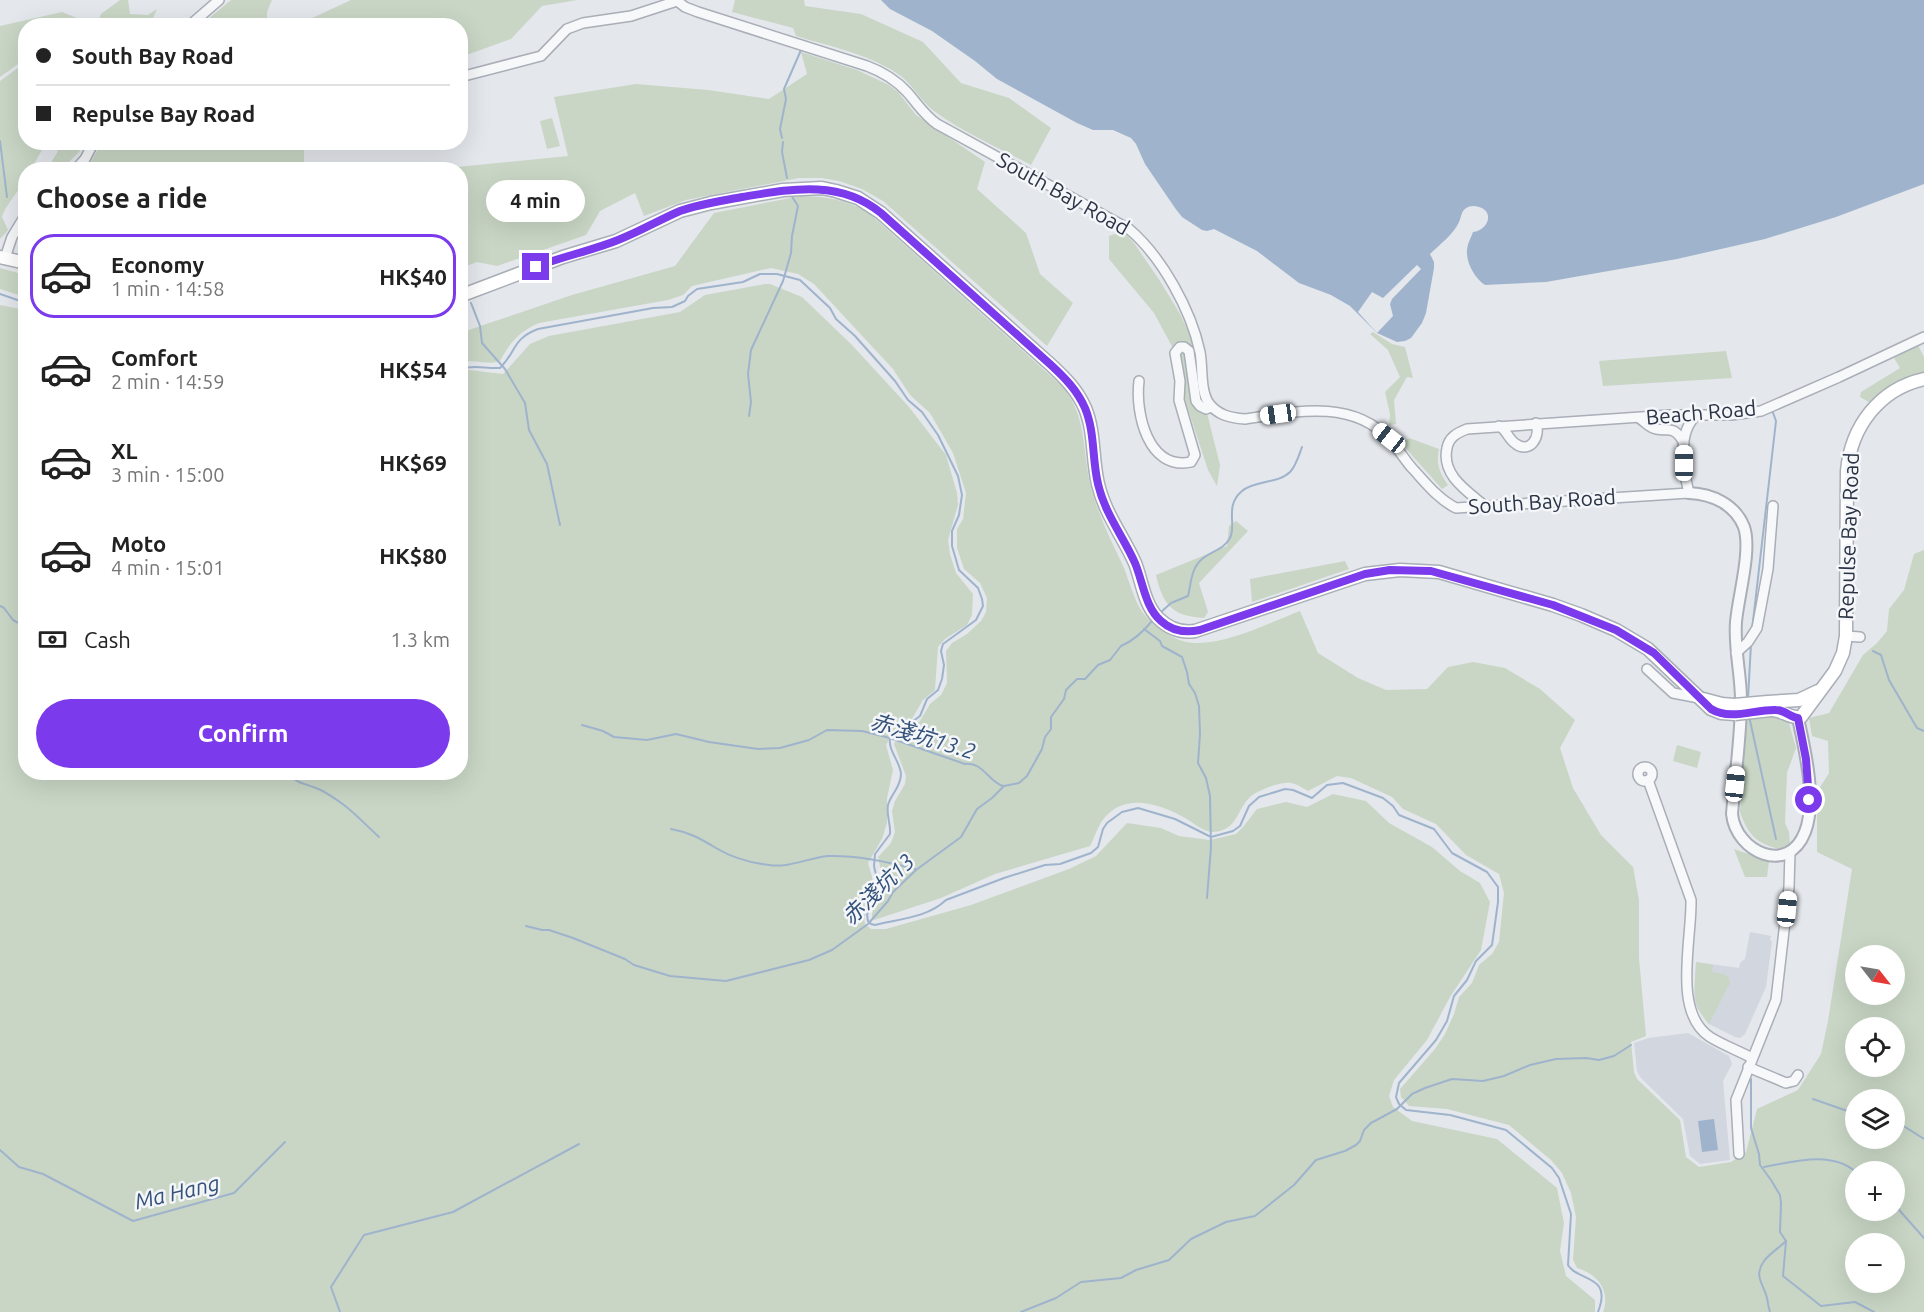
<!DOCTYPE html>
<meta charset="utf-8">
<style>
:root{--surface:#fff;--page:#f6f6f6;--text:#222;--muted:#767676;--line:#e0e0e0;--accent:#7c3aed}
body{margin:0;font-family:Ubuntu,"Noto Sans TC",sans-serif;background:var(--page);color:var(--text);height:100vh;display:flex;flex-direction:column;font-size:22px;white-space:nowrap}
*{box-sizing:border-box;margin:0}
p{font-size:20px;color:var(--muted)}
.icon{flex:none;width:33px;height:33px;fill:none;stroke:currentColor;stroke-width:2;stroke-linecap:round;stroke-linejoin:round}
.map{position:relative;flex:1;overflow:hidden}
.sheet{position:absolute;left:18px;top:162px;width:450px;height:618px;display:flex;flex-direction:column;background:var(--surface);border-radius:24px;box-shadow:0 6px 24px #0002}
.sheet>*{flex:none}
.top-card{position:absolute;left:18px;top:18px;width:450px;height:132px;border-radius:24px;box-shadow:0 6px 24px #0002;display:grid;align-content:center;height:132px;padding:0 18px;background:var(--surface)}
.needle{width:39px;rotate:121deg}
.controls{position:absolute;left:1845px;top:945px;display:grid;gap:12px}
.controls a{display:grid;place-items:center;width:60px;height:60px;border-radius:50%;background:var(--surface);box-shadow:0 6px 24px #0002;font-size:30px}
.end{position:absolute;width:27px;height:27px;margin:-14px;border:8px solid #7c3aed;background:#fff;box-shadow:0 0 0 3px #fff}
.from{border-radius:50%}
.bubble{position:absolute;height:42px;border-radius:21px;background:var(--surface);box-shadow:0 6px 24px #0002;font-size:20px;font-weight:700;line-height:42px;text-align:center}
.car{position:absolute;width:18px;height:36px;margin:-18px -9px;border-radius:8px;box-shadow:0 0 4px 2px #0007;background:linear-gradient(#fff 24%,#345 0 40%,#fff 0 76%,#345 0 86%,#fff 0)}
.top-card b{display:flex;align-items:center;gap:21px;height:57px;font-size:22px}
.top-card b+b{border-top:2px solid var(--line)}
.top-card i{width:15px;height:15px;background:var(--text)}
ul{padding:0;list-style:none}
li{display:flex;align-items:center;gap:18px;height:84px;margin:0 12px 9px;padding:0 6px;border:3px solid transparent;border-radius:24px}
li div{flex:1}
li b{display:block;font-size:22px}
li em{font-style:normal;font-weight:700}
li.selected{border-color:var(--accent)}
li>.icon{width:54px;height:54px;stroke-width:1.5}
h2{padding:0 18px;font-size:27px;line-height:72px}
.pay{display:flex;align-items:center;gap:15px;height:66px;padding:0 18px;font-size:22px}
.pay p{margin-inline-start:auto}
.button{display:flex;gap:12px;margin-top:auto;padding:12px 18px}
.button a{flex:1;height:69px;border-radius:36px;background:var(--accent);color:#fff;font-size:24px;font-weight:700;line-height:69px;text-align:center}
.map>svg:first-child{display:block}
</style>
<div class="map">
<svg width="1924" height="1312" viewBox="0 0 1924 1312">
<rect width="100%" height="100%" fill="#e4e7ec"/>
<g fill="#d2d6de">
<polygon points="1750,932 1771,936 1770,940 1772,941 1766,987 1745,1034 1740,1038 1735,1037 1709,1024 1697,1008 1694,1000 1696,962 1739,968 1740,963 1745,959"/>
<polygon points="1688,1033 1729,1056 1732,1064 1723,1081 1730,1160 1700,1164 1690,1156 1683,1119 1641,1078 1637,1071 1634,1043 1648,1038"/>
</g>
<g fill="#c9d6c5" fill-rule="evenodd">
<polygon points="120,0 128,0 130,14 148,15 157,9 150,25 97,25 101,14"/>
<polygon points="231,0 272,0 267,12 267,25 201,25"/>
<polygon points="351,0 577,0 542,6 511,39 461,57 460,26 305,25 310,19"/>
<path d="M735,0H804L805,6L861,14L923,42L961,83L1009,98L1051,128L1031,165C999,148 964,133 934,111C919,100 912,82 895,72C865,53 829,46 796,36L793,28L732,12Z"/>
<polygon points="62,12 82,20 74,25 26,26 25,59 0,77 0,26"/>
<polygon points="801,52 857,70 889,85 898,92 916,115 985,162 977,189 1026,233 1040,274 1073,303 1047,346 883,201 862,189 839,181 822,178 799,178 686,200 644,216 635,193 600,211 586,235 497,266 477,262 461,268 460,170 437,169 568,156 554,97 636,84 708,90 769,99 807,74"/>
<path d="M25,63L26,142L46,143L31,169L26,170C26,187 7,200 2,217L8,230L0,239V81Z"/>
<polygon points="552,118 560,146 547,149 540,121"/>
<polygon points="60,142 85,143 79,152 62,169 47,169 57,153"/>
<polygon points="102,143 304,143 304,169 83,169 91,161"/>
<path d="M801,196C826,196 846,200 868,212L1063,387C1087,418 1082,447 1090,483C1097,513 1111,540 1124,568C1129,581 1136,605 1144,614C1155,628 1177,643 1195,643C1228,644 1269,623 1300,611L1318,653L1358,678L1386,690L1427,689L1448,667L1473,662L1505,668L1540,689L1575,720L1560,748L1573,788L1601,835L1633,867L1639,900V958L1646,1036L1631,1042L1634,1072L1637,1079L1680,1120L1686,1157L1699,1167L1731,1162L1746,1152L1757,1109L1798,1090L1821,1054L1828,1021L1852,869L1817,852V792L1829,773L1828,741L1812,736L1809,718L1829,713L1863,655L1877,643L1887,631L1889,609L1904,590L1914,554L1924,550V1312H1603C1611,1290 1597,1274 1577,1268L1573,1260L1576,1217L1571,1193L1562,1173L1551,1160L1509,1125L1447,1109L1409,1106L1401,1097L1400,1089L1435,1049L1445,1034L1454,1014L1459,997L1472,983L1479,965L1492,954L1499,942L1504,893L1499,874L1466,855L1436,824L1403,809L1392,797L1351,778L1337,776L1308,791C1303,788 1297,784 1291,783C1282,781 1255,791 1249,798C1236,812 1237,830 1214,832C1204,833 1193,822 1185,818C1158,803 1123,792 1102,821C1097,828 1094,839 1090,846L995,874L941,898L874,920L872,918V914L883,880L878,857L891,843L895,832L892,811L895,801L905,784L906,776L894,744L898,736L920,721L930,704L941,695L947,683L946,651L952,643L967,634L981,621L986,612L987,598L980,583L964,569L957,548V529L963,519L966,493L953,453L930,413L910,395L893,369L814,284L798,274L771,268L692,286L683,295L668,300L539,323C520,331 510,342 500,361C487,366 473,358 461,363L460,333L572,295L675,266L714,213ZM1856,956H1894V994H1856ZM1856,1028H1894V1066H1856ZM1856,1100H1894V1138H1856ZM1856,1172H1894V1210H1856ZM1856,1244H1894V1282H1856Z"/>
<polygon points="1123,231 1134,243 1160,281 1180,314 1197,350 1202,393 1220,465 1217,486 1208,470 1186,403 1175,352 1154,313 1109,259 1109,236"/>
<polygon points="0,268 25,275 25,297 0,289"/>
<path d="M765,284H770L802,297L852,345L909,407L946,455L957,493L958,505L948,540L950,554L956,573L973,594L972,615L967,625L945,639L938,647L935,690L923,700L910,722L893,732L886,745L893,770L887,798V823L882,839L868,863C872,876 876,888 871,901C868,910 863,915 865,924L871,929H886L971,905L1069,869L1096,856L1127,823L1161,828L1179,836L1210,840L1236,834L1243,827L1257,809L1286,802L1307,807L1333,794L1366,801L1389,823L1432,847L1460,871L1480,883L1490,902L1481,950L1450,997L1427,1040L1394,1080L1389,1096L1393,1107L1412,1121L1497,1139L1557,1188L1564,1223L1560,1251L1566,1276L1595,1300V1312H0V305L25,310L26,772H460L461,373L469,370L503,374L530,344L549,336L680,312L705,295Z"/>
<polygon points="1373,332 1392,344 1405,347 1413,378 1407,377 1394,400 1396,424 1389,425 1390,414 1385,392 1400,377 1388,350 1370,334"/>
<path d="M1918,345L1924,357V374C1901,379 1885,382 1872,404L1860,397L1861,392L1900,368L1894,358Z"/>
<polygon points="1726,351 1732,378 1603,386 1599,361"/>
<path d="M1409,438L1439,449C1436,464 1439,472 1448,485L1442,489L1401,443Z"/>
<path d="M1236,521L1248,531L1199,583L1208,612L1204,618C1172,616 1163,605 1156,575L1227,546L1229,526Z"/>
<polygon points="1345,561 1349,569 1252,602 1250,579"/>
<path d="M1787,716L1796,748L1787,773L1785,823L1789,832L1790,844L1780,849C1757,844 1748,835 1740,812L1746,720Z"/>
<polygon points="1677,745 1701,752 1697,768 1673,761"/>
<polygon points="1734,849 1769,861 1767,877 1745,877"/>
<path d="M1696,962L1713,965L1712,972L1724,974L1729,978L1730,983L1709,1024C1690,1003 1695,988 1696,962Z"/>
</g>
<g fill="#9fb4cc">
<path d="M881,0H1924V184L1836,217L1765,239L1677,259L1546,282L1485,285C1475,279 1466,262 1467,251C1467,244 1471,238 1473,232C1488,230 1495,212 1479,207C1474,205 1468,206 1465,209C1461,212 1461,218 1459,222C1454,234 1439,245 1430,254L1434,262V268L1426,313L1422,323L1411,338L1405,341L1397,342L1377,333L1350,306L1331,295L1299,283L1257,251L1214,229L1207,231L1202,230L1182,217L1175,208L1145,164L1136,144L1131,138L1113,130H1093L1077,123L997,79L975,61L932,31L890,9Z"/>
<polygon points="1714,1119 1718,1150 1702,1152 1698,1121"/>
</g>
<polygon fill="#e4e7ec" points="1417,265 1421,269 1392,299 1390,304 1393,316 1377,333 1358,312 1372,292 1383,298"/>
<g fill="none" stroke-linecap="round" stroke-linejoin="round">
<g stroke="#9fb4cc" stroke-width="2">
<polyline points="782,138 780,129 786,99 784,89 801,50"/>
<polyline points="0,141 7,197"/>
<polyline points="783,142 782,152 787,178"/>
<polyline points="460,209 466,221 467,248 462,267 465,284"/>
<polyline points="0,294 26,303"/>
<polyline points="471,303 480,326 482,343 505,369 525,403 529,430 547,464 560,525"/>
<path d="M460,369C476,364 485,369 500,368C517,351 512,339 538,329L653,308L672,307L685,301L688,296L697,289L743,282L760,274H777L800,280L830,308L836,319L855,336L895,381L908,400L922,412L938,435L958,476L962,495L959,515L952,531V546L959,570L978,588L982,599L983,606L976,620L943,644L941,651L944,665L942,679L938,690L927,699L920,716L890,738C888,751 900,761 901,774C901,787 891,794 888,805C886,815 891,824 890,834L875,854L874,866L878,884L867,915L868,921L871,924L875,925C899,919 927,918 946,900L1004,878L1045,865L1060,864L1091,853L1098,847L1103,829L1107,823L1122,812L1138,808L1175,819L1211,837L1233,831L1240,826L1249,806L1259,797L1285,789L1293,790L1312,798L1327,785L1343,783L1383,798L1393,806L1399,815L1434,829L1452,853L1487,872L1498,887V902L1492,945L1476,961L1467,980L1454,996L1447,1021L1436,1040L1399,1083L1396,1097L1399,1104L1406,1110L1450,1115L1506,1130L1552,1168L1559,1178L1571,1214L1568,1265C1578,1282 1613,1274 1598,1312"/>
<polyline points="749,416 751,402 748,374 751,350 783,281 791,253 792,236 798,206 791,195"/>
<polyline points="0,606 4,608 13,620 26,627"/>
<path d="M1160,613L1171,603L1188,596C1191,584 1191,570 1200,561C1209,551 1223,551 1230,538C1237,525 1224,506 1242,491C1255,480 1278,484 1290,472C1296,466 1299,455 1302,447"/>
<polyline points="1144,629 1160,641 1162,646 1182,657 1187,672 1189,684 1195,693 1199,706 1200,734 1198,763 1206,778 1210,796 1211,847 1207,898"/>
<polyline points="1752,630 1776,421 1772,410"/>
<polyline points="1873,651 1881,655 1889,680 1917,728 1924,731"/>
<polyline points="1748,699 1751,644"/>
<polyline points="1749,716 1776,839"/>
<path d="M582,725L603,731L614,737L647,740L676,734L709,742L758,749L780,748L809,740L827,730L862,731L890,738L965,764C982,761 989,782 1003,786"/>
<path d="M288,772C296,784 304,783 316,788C325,791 337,800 344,805C357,815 368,827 379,837"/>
<path d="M671,829C689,832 701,839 716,848C731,857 751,863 769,865C789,868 808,858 828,856C856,855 889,862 915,869"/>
<path d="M526,926L542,930H549L573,938L625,959L634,965L670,976L726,981L809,960L832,950L868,924L888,901L893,892L916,870L961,837L977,809L992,798L1004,786L1019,783L1027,776L1042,749L1045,737L1051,729V717L1064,699L1066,690L1077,679H1085L1098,665L1110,660L1121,646C1133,641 1143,632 1152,621"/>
<polyline points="1751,1079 1751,1128 1759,1154 1760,1165 1771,1180 1780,1195 1781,1203 1780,1232 1786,1241 1783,1276 1821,1306 1855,1302 1874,1312"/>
<polyline points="1813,1099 1856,1114"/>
<polyline points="1894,1124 1902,1125 1924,1139"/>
<polyline points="0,1150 19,1167 43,1174 133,1221 234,1193 285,1142"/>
<path d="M1764,1167C1793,1162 1831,1150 1856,1172"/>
<polyline points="1894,1199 1900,1211 1924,1238"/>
<polyline points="340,1312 331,1287 364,1235 453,1212 579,1144"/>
<polyline points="1021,1312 1056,1298 1081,1282 1121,1278 1136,1270 1169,1260 1191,1239 1226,1222 1255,1216 1294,1185 1316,1160 1345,1151 1356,1145 1360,1141 1364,1130 1371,1123 1397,1109 1412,1094 1425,1088 1452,1079 1483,1081 1504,1076 1530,1065 1556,1059 1586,1058 1599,1060 1614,1056 1631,1045"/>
<path d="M1770,1312C1768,1307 1768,1302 1767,1298C1764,1285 1753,1276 1764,1261C1769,1254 1779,1248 1786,1241"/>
</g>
<g stroke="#a9aeb7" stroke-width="12">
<g id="minor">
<path d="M676,0L685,7L698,12L867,66C883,72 896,80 907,92C917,103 924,115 937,124L1129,229C1162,257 1191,310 1200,352C1203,368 1200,388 1208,402C1217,415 1230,418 1245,419C1293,412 1351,398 1389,439C1398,448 1404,459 1412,468C1426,483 1438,499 1456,508L1689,493C1683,469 1676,431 1698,414"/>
<polyline points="189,26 219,0"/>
<polyline points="460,75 464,76 541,56 567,29 583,23 631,16 677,1"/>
<polyline points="75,170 85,159 94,142"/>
<polyline points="5,258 12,237 26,214"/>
<path d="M1139,381C1135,413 1148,471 1191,462L1195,455L1179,400L1180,381L1175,353L1180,347H1184L1189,351L1196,401L1200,406L1206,409L1211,407"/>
<path d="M1639,418C1644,421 1647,425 1651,427C1666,435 1672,421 1684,443"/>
<path d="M1499,426C1507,430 1508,439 1516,444C1530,454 1541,437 1536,423"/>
<path d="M1485,506C1467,491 1441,475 1447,448C1449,437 1457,433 1467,429L1670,415H1731L1761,411L1839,377L1924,337"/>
<polyline points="1846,636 1860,637"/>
<polyline points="1736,653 1748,642 1757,628 1768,569 1773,506"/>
<polyline points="1647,669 1673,693 1699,698"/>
<circle cx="1645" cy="774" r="7"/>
<path d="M1648,780L1691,900C1692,940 1672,1012 1710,1037C1723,1045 1739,1051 1752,1058"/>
<polyline points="1748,1067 1786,1083 1794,1081 1798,1075"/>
<polyline points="1739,1154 1736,1100 1776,1000 1789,887 1790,852"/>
</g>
</g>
<g stroke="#a9aeb7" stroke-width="14">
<path id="tertiary" d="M1689,493C1712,494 1735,504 1744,527C1752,550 1738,597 1736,622C1734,649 1741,674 1741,700C1741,738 1735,776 1732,814C1736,852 1788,876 1805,832C1817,801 1805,750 1798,718"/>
</g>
<g stroke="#a9aeb7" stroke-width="15">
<g id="secondary">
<polyline points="0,257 26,263"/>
<path d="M460,296L563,257L616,241L680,211L711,203L783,190L822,188L836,191L858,198L881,213L1051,365C1065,378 1077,390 1085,408C1095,432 1092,459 1098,484C1105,514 1123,536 1135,563C1142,581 1144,604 1158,618C1168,628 1181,633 1195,631L1365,574L1400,570L1439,572L1553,605L1581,615L1616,630L1648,649L1711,709L1721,713L1735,714"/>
<polyline points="1703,699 1722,704 1734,705"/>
<polyline points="1768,702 1799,700 1818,691"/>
<path d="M1771,710C1783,710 1790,719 1801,717L1835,671L1843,653L1846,636L1847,471C1851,427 1879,389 1924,379"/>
</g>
</g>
<use href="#minor" stroke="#f7f8fa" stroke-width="9"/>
<use href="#tertiary" stroke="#f7f8fa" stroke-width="10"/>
<use href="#secondary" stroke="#fff" stroke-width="12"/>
<g stroke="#a9aeb7" stroke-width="15" stroke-linecap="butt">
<g id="secondary-bridge">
<polyline points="1734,705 1768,702"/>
<polyline points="1735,714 1771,710"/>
</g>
</g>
<use href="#secondary-bridge" stroke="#fff" stroke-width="12"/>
</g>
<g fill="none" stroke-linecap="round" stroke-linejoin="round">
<path stroke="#7c3aed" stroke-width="8" d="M536,267C563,256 591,251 618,240C639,232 659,220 680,211C700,204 721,201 742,197C791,189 840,179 881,213L1051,365C1065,378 1077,390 1085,408C1095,432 1092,459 1098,484C1105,514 1123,536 1135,563C1143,582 1145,607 1161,621C1172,631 1186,633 1200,630L1365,574L1390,570L1431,571L1553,605L1616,630L1654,653L1711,709C1731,721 1755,709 1776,710C1785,710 1790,717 1798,718L1806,759L1809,800"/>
</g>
<g text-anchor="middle" stroke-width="5" stroke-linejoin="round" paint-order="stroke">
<g font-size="21" fill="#2b3445" stroke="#f4f6f9">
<text transform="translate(1063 194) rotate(29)" y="7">South Bay Road</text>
<text transform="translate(1701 413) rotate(-5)" y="7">Beach Road</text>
<text transform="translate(1542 502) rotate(-4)" y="7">South Bay Road</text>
<text transform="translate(1849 536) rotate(-88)" y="7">Repulse Bay Road</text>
</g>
<g font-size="22" font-style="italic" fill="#34527a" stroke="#f4f6f9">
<text transform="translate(923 736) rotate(17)" y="8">赤淺坑13.2</text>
<text transform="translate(878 889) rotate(-44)" y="8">赤淺坑13</text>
<text transform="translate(177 1192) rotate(-13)" y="8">Ma Hang</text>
</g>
</g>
</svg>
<div class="controls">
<a><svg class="needle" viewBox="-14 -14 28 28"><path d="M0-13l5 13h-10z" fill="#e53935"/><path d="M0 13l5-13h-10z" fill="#767676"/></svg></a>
<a><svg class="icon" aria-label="locate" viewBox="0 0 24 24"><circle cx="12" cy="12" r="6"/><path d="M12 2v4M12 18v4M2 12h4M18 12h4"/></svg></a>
<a><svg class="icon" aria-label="layers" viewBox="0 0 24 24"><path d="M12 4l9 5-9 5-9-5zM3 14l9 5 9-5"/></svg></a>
<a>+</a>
<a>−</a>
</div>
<i class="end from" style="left:1809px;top:800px"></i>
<i class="end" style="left:536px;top:267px"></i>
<div class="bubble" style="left:486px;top:180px;width:99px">4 min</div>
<i class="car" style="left:1278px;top:414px;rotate:262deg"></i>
<i class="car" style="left:1389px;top:438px;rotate:308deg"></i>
<i class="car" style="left:1684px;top:463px;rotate:0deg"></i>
<i class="car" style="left:1735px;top:784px;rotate:6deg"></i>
<i class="car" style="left:1787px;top:909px;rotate:6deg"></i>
<div class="top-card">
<b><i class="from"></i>South Bay Road</b>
<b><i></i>Repulse Bay Road</b>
</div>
<section class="sheet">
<h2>Choose a ride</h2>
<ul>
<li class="selected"><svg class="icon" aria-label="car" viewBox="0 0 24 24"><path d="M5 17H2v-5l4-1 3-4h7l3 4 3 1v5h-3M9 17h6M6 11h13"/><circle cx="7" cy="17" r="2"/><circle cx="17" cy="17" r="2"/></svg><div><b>Economy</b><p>1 min · 14:58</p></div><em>HK$40</em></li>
<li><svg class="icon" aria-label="car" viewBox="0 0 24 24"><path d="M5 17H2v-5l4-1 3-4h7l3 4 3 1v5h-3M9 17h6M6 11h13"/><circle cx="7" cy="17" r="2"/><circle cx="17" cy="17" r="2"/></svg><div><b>Comfort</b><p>2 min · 14:59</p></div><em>HK$54</em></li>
<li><svg class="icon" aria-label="car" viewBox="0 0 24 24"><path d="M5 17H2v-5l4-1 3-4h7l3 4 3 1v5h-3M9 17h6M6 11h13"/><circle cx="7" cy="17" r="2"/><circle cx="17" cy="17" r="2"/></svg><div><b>XL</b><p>3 min · 15:00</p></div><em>HK$69</em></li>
<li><svg class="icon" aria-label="car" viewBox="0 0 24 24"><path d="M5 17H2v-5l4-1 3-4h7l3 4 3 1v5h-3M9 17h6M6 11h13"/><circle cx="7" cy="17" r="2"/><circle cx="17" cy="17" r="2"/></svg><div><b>Moto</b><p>4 min · 15:01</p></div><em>HK$80</em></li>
</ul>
<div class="pay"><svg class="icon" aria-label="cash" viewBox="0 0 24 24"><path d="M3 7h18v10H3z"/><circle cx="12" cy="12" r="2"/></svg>Cash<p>1.3 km</p></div>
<div class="button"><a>Confirm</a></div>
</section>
</div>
